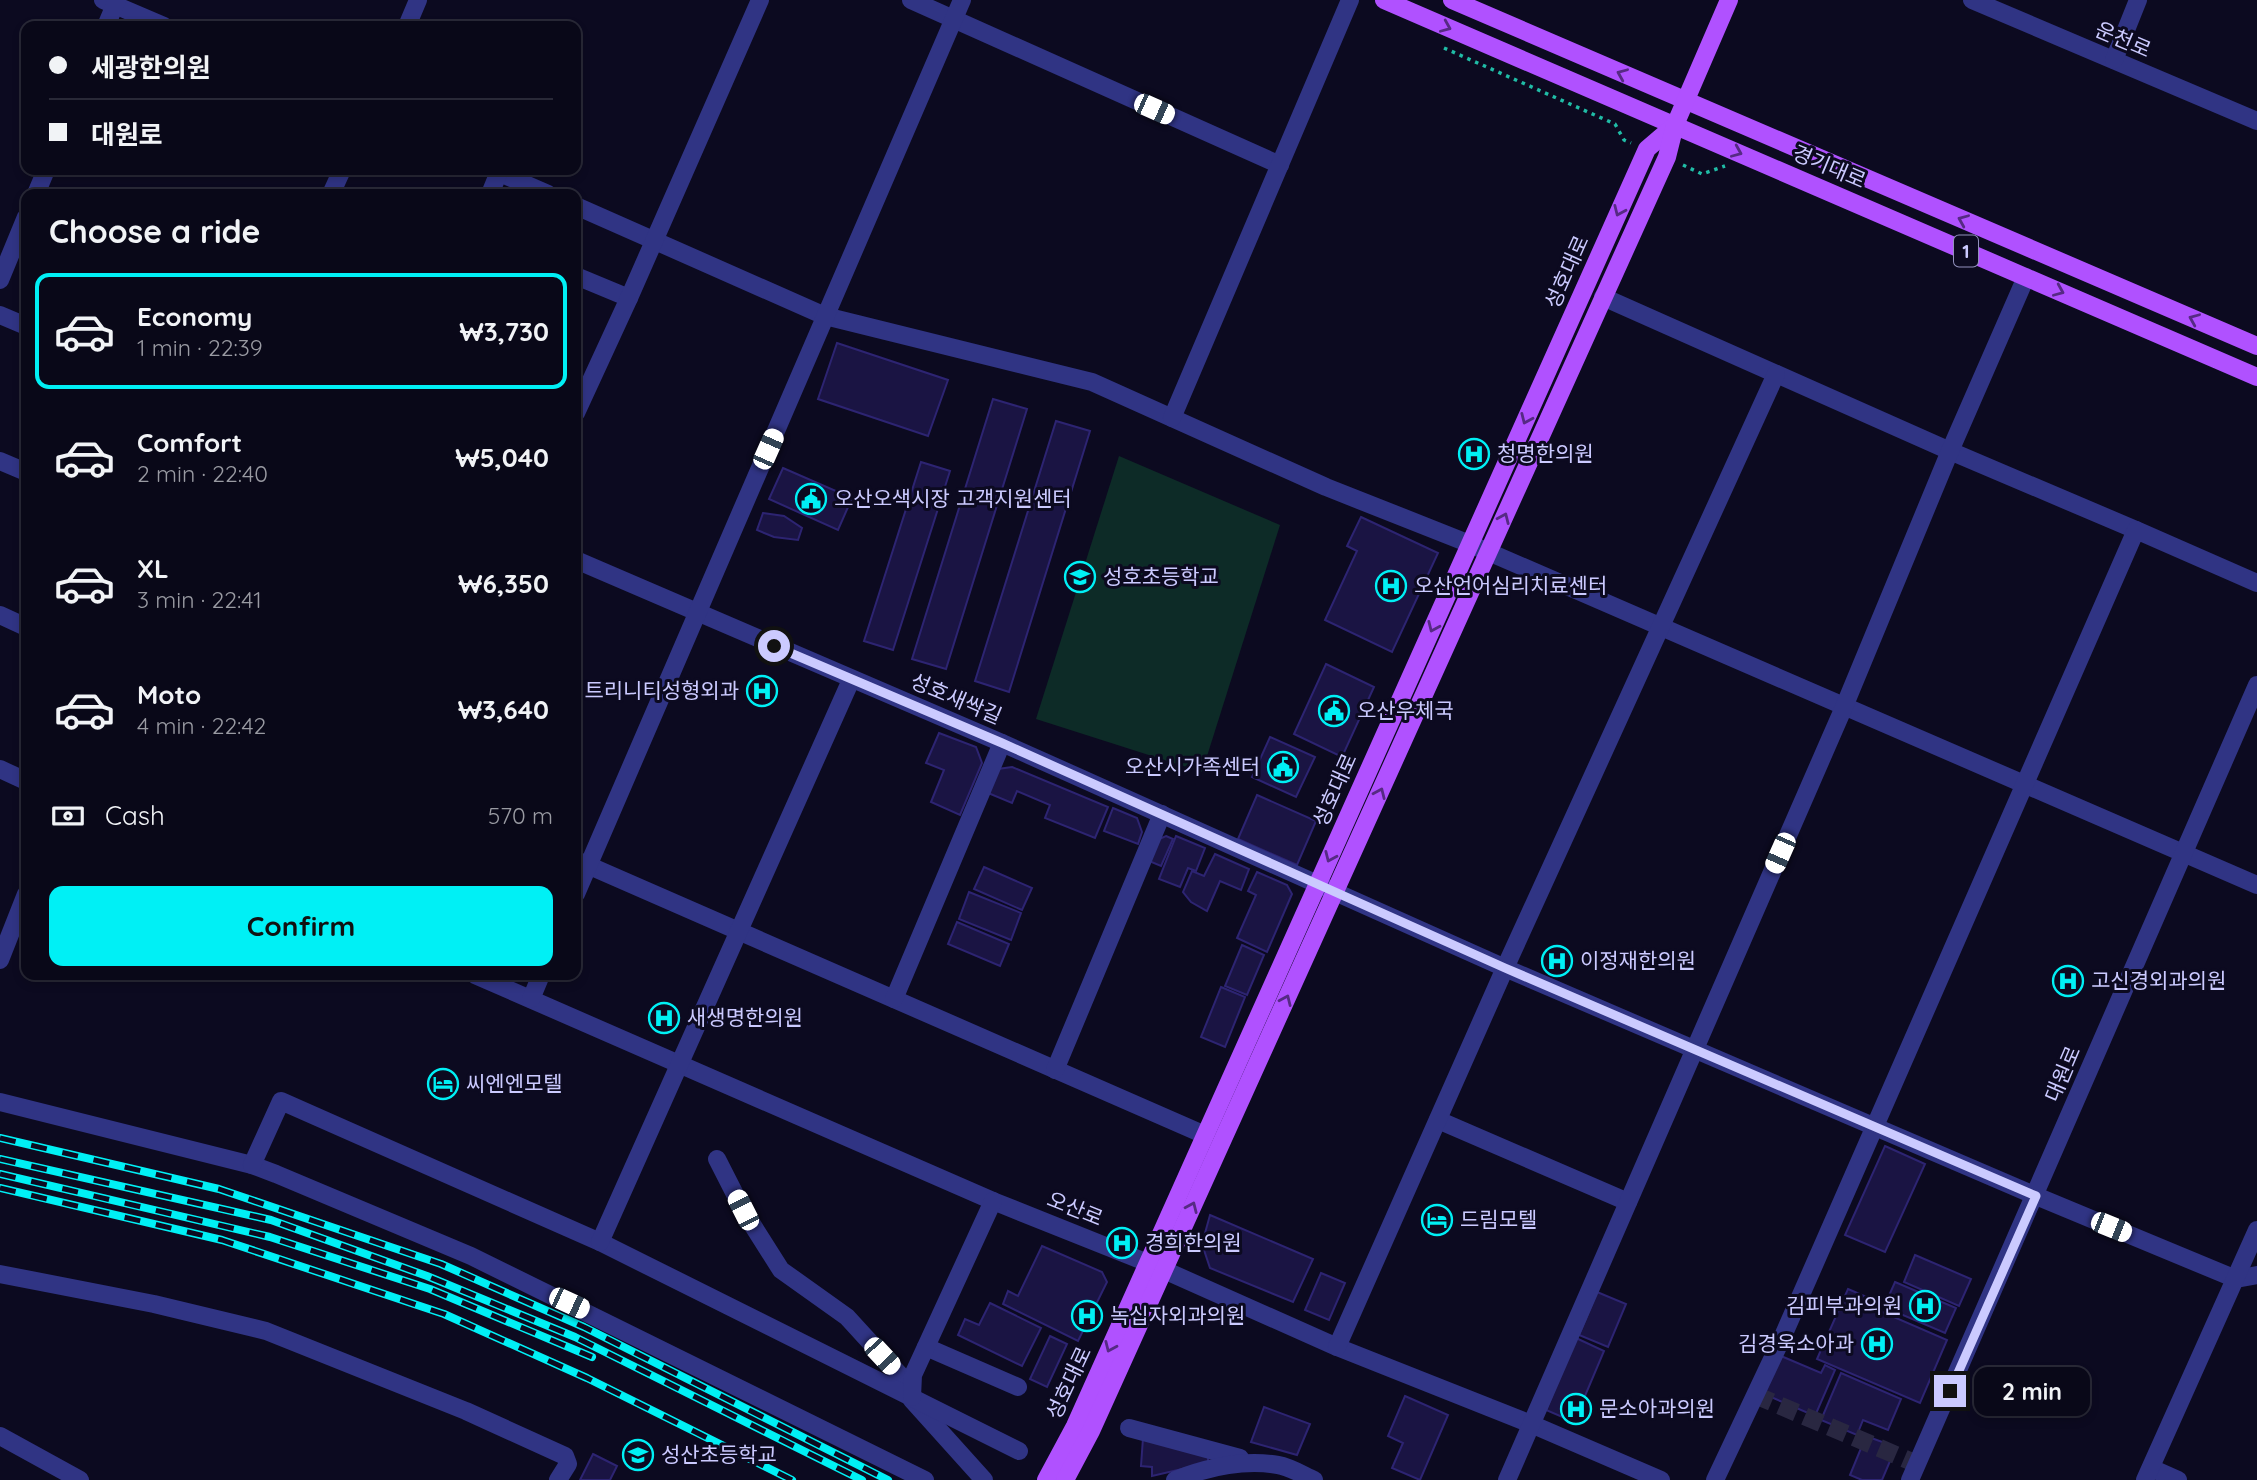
<!DOCTYPE html>
<meta charset="utf-8">
<style>
:root{--surface:#090818;--page:#121121;--text:#f1f3f6;--muted:#999aa2;--line:#292937;--accent:#00f0f5}
body{margin:0;font-family:Quicksand,"Noto Sans KR",sans-serif;background:var(--page);color:var(--text);height:100vh;display:flex;flex-direction:column;font-size:26px;white-space:nowrap}
*{box-sizing:border-box;margin:0}
p{font-size:23px;color:var(--muted)}
.icon{flex:none;width:38px;height:38px;fill:none;stroke:currentColor;stroke-width:2;stroke-linecap:round;stroke-linejoin:round}
.map{position:relative;flex:1;overflow:hidden}
.side{position:absolute;left:21px;top:189px;width:560px;height:791px;display:flex;flex-direction:column;background:var(--surface);border-radius:14px;box-shadow:0 4px 10px #0003,0 0 0 2px var(--line)}
.side>*{flex:none}
.hud{position:absolute;left:21px;top:21px;width:560px;height:154px;border-radius:14px;box-shadow:0 4px 10px #0003,0 0 0 2px var(--line);display:grid;align-content:center;height:154px;padding:0 28px;background:var(--surface)}
.end{position:absolute;width:32px;height:32px;margin:-16px;border:9px solid #cbcaff;background:#111;box-shadow:0 0 0 4px #111}
.from{border-radius:50%}
.bubble{position:absolute;height:49px;border-radius:14px;background:var(--surface);box-shadow:0 4px 10px #0003,0 0 0 2px var(--line);font-size:23px;font-weight:800;line-height:49px;text-align:center}
.car{position:absolute;width:21px;height:42px;margin:-21px -10px;border-radius:9px;box-shadow:0 0 5px 2px #0007;background:linear-gradient(#fff 24%,#345 0 40%,#fff 0 76%,#345 0 86%,#fff 0)}
.hud b{display:flex;align-items:center;gap:24px;height:66px;font-size:26px}
.hud b+b{border-top:2px solid var(--line)}
.hud i{width:18px;height:18px;background:var(--text)}
ul{padding:0;list-style:none}
li{display:flex;align-items:center;gap:21px;height:116px;margin:0 14px 10px;padding:0 14px;border:4px solid transparent;border-radius:14px}
li div{flex:1}
li b{display:block;font-size:26px}
li em{font-style:normal;font-weight:800}
li.selected{border-color:var(--accent)}
li>.icon{width:63px;height:63px;stroke-width:1.5}
h2{padding:0 28px;font-size:32px;line-height:84px}
.pay{display:flex;align-items:center;gap:18px;height:77px;padding:0 28px;font-size:26px}
.pay p{margin-inline-start:auto}
.cta{display:flex;gap:14px;margin-top:auto;padding:14px 28px}
.cta a{flex:1;height:80px;border-radius:14px;background:var(--accent);color:#111;font-size:28px;font-weight:800;line-height:80px;text-align:center}
.map>svg:first-child{display:block}
</style>
<div class="map">
<svg width="2257" height="1480" viewBox="0 0 2257 1480">
<rect width="100%" height="100%" fill="#0c0a20"/>
<polygon fill="#0d2b27" points="1119,456 1280,525 1202,772 1036,719"/>
<g fill="#1a1443" stroke="#2d2472" stroke-width="2">
<polygon points="837,343 948,380 928,436 818,399"/>
<polygon points="993,399 1027,409 946,669 912,659"/>
<polygon points="1056,421 1090,431 1009,692 975,681"/>
<polygon points="921,462 950,471 893,650 864,641"/>
<polygon points="783,468 852,498 838,530 769,499"/>
<polygon points="763,513 784,516 802,528 798,540 774,537 757,530"/>
<polygon points="1361,517 1438,553 1392,652 1325,620 1357,551 1347,546"/>
<polygon points="1326,664 1374,687 1342,757 1294,734"/>
<polygon points="939,733 976,747 982,763 960,815 931,802 944,770 926,763"/>
<polygon points="1270,737 1315,757 1296,797 1252,777"/>
<polygon points="1012,767 1108,807 1095,838 1045,818 1050,805 1017,791 1012,803 988,793 998,769"/>
<polygon points="1257,795 1316,821 1297,865 1238,839"/>
<polygon points="1113,808 1137,818 1142,832 1138,844 1104,831"/>
<polygon points="1166,836 1173,839 1161,866 1149,861 1157,840"/>
<polygon points="1176,836 1205,848 1196,871 1188,868 1180,887 1159,879"/>
<polygon points="1215,854 1249,869 1241,890 1220,881 1207,911 1191,902 1183,892 1192,871 1204,876"/>
<polygon points="984,867 1032,888 1022,910 974,889"/>
<polygon points="1257,872 1287,885 1292,894 1267,952 1237,938 1256,895 1248,891"/>
<polygon points="969,892 1021,913 1011,940 959,919"/>
<polygon points="957,922 1009,944 1000,966 948,944"/>
<polygon points="1242,945 1264,955 1247,995 1225,986"/>
<polygon points="1221,987 1245,997 1225,1047 1201,1037"/>
<polygon points="1885,1146 1925,1164 1885,1252 1845,1235"/>
<polygon points="1210,1215 1313,1259 1293,1302 1210,1268 1202,1244"/>
<polygon points="1042,1246 1102,1272 1107,1282 1078,1341 1003,1304 1008,1291 1018,1296"/>
<polygon points="1915,1255 1971,1279 1959,1306 1904,1282"/>
<polygon points="1321,1273 1345,1283 1329,1320 1305,1310"/>
<polygon points="1895,1282 1956,1308 1945,1333 1884,1307"/>
<polygon points="1848,1289 1869,1298 1866,1305 1947,1340 1920,1403 1817,1359"/>
<polygon points="1597,1292 1626,1304 1608,1347 1579,1335"/>
<polygon points="990,1303 1041,1328 1022,1366 958,1335 965,1319 979,1325"/>
<polygon points="1050,1336 1067,1344 1047,1387 1030,1379"/>
<polygon points="1576,1338 1604,1351 1574,1422 1546,1410"/>
<polygon points="1781,1356 1821,1373 1825,1365 1835,1370 1815,1416 1764,1394"/>
<polygon points="1841,1373 1901,1399 1888,1430 1863,1420 1857,1435 1821,1420"/>
<polygon points="1405,1396 1448,1415 1420,1480 1392,1468 1403,1443 1388,1436"/>
<polygon points="1264,1407 1310,1424 1297,1455 1251,1442"/>
<polygon points="1866,1436 1896,1447 1882,1480 1862,1480 1850,1475"/>
<polygon points="1143,1438 1208,1457 1208,1463 1152,1476 1152,1467 1141,1466"/>
<polygon points="593,1454 617,1466 610,1480 580,1480"/>
</g>
<g fill="none" stroke-linecap="round" stroke-linejoin="round">
<polyline stroke="#292741" stroke-width="18" stroke-dasharray="18 9" stroke-linecap="butt" points="1755,1395 1917,1464"/>
<g stroke="#20bca6" stroke-width="3.5" stroke-dasharray="3.5 5" stroke-linecap="butt">
<polyline points="1444,48 1615,124 1624,140 1631,143"/>
<polyline points="1683,165 1702,174 1725,166"/>
</g>
<g stroke="#303484" stroke-width="18">
<polyline points="103,0 164,26"/>
<polyline points="911,0 1280,165"/>
<polyline points="1972,0 2257,121"/>
<polyline points="106,26 117,0"/>
<polyline points="407,26 418,0"/>
<polyline points="2114,60 2138,0"/>
<polyline points="493,170 548,194"/>
<polyline points="36,194 46,170"/>
<polyline points="331,194 342,170"/>
<polyline points="490,194 499,172"/>
<polyline points="576,206 825,316 1092,382 1326,487 1470,544 2257,885"/>
<polyline points="576,276 629,298"/>
<polyline points="0,280 26,217"/>
<polyline points="1603,297 1950,451 2136,530"/>
<polyline points="0,315 26,326"/>
<polyline points="576,413 629,298 760,0"/>
<polyline points="1172,418 1350,0"/>
<polyline points="0,461 26,472"/>
<polyline points="576,560 1002,743 1505,968 2036,1196 2236,1279 2257,1275"/>
<polyline points="0,615 26,627"/>
<polyline points="0,769 26,781"/>
<polyline points="576,860 1205,1135"/>
<polyline points="576,894 962,0"/>
<polyline points="0,960 26,894"/>
<polyline points="475,975 993,1201 1148,1263"/>
<polyline points="531,999 541,975"/>
<polyline points="894,999 1002,743"/>
<polyline points="1055,1070 1162,814"/>
<polyline points="0,1102 252,1165 276,1174 471,1256 925,1480"/>
<polyline points="1438,1120 1628,1202"/>
<polyline points="717,1159 743,1210 781,1270 847,1317 900,1375 912,1400 984,1480"/>
<polyline points="252,1165 281,1101 600,1242 1019,1451"/>
<polyline points="600,1242 851,680"/>
<polyline points="1164,1270 1337,1347 1531,1424 1661,1480"/>
<polyline points="0,1274 154,1304 266,1331 466,1411 565,1456 568,1464 558,1480"/>
<polyline points="926,1347 1018,1387"/>
<polyline points="1337,1347 1505,968 1776,374"/>
<polyline points="912,1397 913,1375 993,1201"/>
<polyline points="1129,1428 1240,1458"/>
<polyline points="0,1436 80,1480"/>
<polyline points="2151,1468 2178,1480"/>
<path d="M1175,1480C1208,1467 1242,1459 1278,1465C1290,1467 1303,1475 1314,1480"/>
<polyline points="1507,1480 1844,707 1950,451 2026,277"/>
<polyline points="1715,1480 1783,1336 2136,530 2257,583"/>
<polyline points="1910,1480 2257,685"/>
<polyline points="2145,1480 2257,1230"/>
</g>
<g stroke="#b051ff" stroke-width="18">
<polyline points="1384,0 2257,377"/>
<polyline points="1452,0 2257,346"/>
<polyline points="1046,1480 1075,1426 1647,149 1675,125"/>
<polyline points="1065,1480 1091,1431 1667,157 1675,125 1729,0"/>
</g>
<g stroke="#00f0f5" stroke-width="8">
<g id="rail">
<polyline points="0,1138 219,1189 441,1264 584,1327 888,1480"/>
<polyline points="0,1159 271,1220 427,1276 575,1337 862,1480"/>
<polyline points="0,1174 270,1237 430,1289 592,1357"/>
<polyline points="0,1188 222,1240 444,1314 587,1378 792,1480"/>
</g>
</g>
<use href="#rail" stroke="#0c0a20" stroke-width="5" stroke-dasharray="16" stroke-linecap="butt"/>
</g>
<defs><path id="oneway-chevron" d="M-2-3.5L2.5 0L-2 3.5" fill="none" stroke-width="1.6" stroke-linecap="round" stroke-linejoin="round" transform="scale(1.75)"/></defs>
<g stroke="#562a84">
<use href="#oneway-chevron" transform="translate(1446 27) rotate(23)"/>
<use href="#oneway-chevron" transform="translate(1622 74) rotate(-157)"/>
<use href="#oneway-chevron" transform="translate(1737 152) rotate(23)"/>
<use href="#oneway-chevron" transform="translate(1619 211) rotate(114)"/>
<use href="#oneway-chevron" transform="translate(1963 220) rotate(-157)"/>
<use href="#oneway-chevron" transform="translate(2059 291) rotate(23)"/>
<use href="#oneway-chevron" transform="translate(2194 319) rotate(-157)"/>
<use href="#oneway-chevron" transform="translate(1526 419) rotate(114)"/>
<use href="#oneway-chevron" transform="translate(1504 518) rotate(-66)"/>
<use href="#oneway-chevron" transform="translate(1433 627) rotate(114)"/>
<use href="#oneway-chevron" transform="translate(1380 793) rotate(-66)"/>
<use href="#oneway-chevron" transform="translate(1330 857) rotate(114)"/>
<use href="#oneway-chevron" transform="translate(1286 1000) rotate(-66)"/>
<use href="#oneway-chevron" transform="translate(1192 1207) rotate(-66)"/>
<use href="#oneway-chevron" transform="translate(1110 1347) rotate(114)"/>
</g>
<g fill="none" stroke-linecap="round" stroke-linejoin="round">
<polyline stroke="#cbcaff" stroke-width="9" points="774,646 1002,743 1505,968 2036,1196 1950,1391"/>
</g>
<defs>
<g id="hospital-ring" transform="scale(1.575)"><circle r="9.5" fill="#0c0a20" stroke="#00f0f5" stroke-width="1.5"/><path d="M-5-5h3v3.5h4V-5h3V5h-3V1.5h-4V5h-3Z" fill="#00f0f5"/></g>
<g id="civic-ring" transform="scale(1.575)"><circle r="9.5" fill="#0c0a20" stroke="#00f0f5" stroke-width="1.5"/><path d="M-.6-6.5H3V-4.5H.6V-3L4-1V1h2V6H-6V1h2V-1L-.6-3ZM-1.2 2.5V6h2.4V2.5Z" fill="#00f0f5"/></g>
<g id="school-ring" transform="scale(1.575)"><circle r="9.5" fill="#0c0a20" stroke="#00f0f5" stroke-width="1.5"/><path d="M0-5L7-2L0 1L-7-2ZM-4 1L0 2.5L4 1V4Q0 6-4 4Z" fill="#00f0f5"/></g>
<g id="hotel-ring" transform="scale(1.575)"><circle r="9.5" fill="#0c0a20" stroke="#00f0f5" stroke-width="1.5"/><path d="M-6-4.5h1.5V1H6V5H4.5V3h-9V5H-6ZM-4 0a1.8 1.8 0 1 1 3.6 0ZM.5 0V-2.5h3Q6-2.5 6 0Z" fill="#00f0f5"/></g>
</defs>
<g fill-rule="evenodd">
<use href="#hospital-ring" x="1474" y="454"/>
<use href="#civic-ring" x="811" y="499"/>
<use href="#school-ring" x="1080" y="577"/>
<use href="#hospital-ring" x="1391" y="586"/>
<use href="#hospital-ring" x="762" y="691"/>
<use href="#civic-ring" x="1334" y="711"/>
<use href="#civic-ring" x="1283" y="767"/>
<use href="#hospital-ring" x="1557" y="961"/>
<use href="#hospital-ring" x="2068" y="981"/>
<use href="#hospital-ring" x="664" y="1018"/>
<use href="#hotel-ring" x="443" y="1084"/>
<use href="#hotel-ring" x="1437" y="1220"/>
<use href="#hospital-ring" x="1122" y="1243"/>
<use href="#hospital-ring" x="1925" y="1306"/>
<use href="#hospital-ring" x="1087" y="1316"/>
<use href="#hospital-ring" x="1877" y="1344"/>
<use href="#hospital-ring" x="1576" y="1409"/>
<use href="#school-ring" x="638" y="1455"/>
</g>
<g text-anchor="middle" stroke-width="6" stroke-linejoin="round" paint-order="stroke">
<rect fill="#0c0a20" stroke="#9290bc" stroke-width="2" x="1954" y="235.5" width="24" height="31" rx="5"/>
<g font-size="19" font-weight="bold" fill="#cbcaff">
<text x="1966" y="258">1</text>
</g>
<g font-size="21" fill="#cbcaff" stroke="#0c0a20">
<text transform="translate(2123 40) rotate(23)" y="7">운천로</text>
<text transform="translate(1829 167) rotate(23)" y="7">경기대로</text>
<text transform="translate(1567 272) rotate(-66)" y="7">성호대로</text>
<text transform="translate(956 699) rotate(23)" y="7">성호새싹길</text>
<text transform="translate(1335 790) rotate(-66)" y="7">성호대로</text>
<text transform="translate(2063 1074) rotate(-67)" y="7">대원로</text>
<text transform="translate(1075 1209) rotate(22)" y="7">오산로</text>
<text transform="translate(1069 1383) rotate(-65)" y="7">성호대로</text>
</g>
<g font-size="21" fill="#cbcaff" stroke="#0c0a20" text-anchor="start">
<text x="1497" y="461">청명한의원</text>
<text x="834" y="506">오산오색시장 고객지원센터</text>
<text x="1103" y="584">성호초등학교</text>
<text x="1414" y="593">오산언어심리치료센터</text>
<text x="739" y="698" text-anchor="end">트리니티성형외과</text>
<text x="1357" y="718">오산우체국</text>
<text x="1260" y="774" text-anchor="end">오산시가족센터</text>
<text x="1580" y="968">이정재한의원</text>
<text x="2091" y="988">고신경외과의원</text>
<text x="687" y="1025">새생명한의원</text>
<text x="466" y="1091">씨엔엔모텔</text>
<text x="1460" y="1227">드림모텔</text>
<text x="1145" y="1250">경희한의원</text>
<text x="1902" y="1313" text-anchor="end">김피부과의원</text>
<text x="1110" y="1323">녹십자외과의원</text>
<text x="1854" y="1351" text-anchor="end">김경욱소아과</text>
<text x="1599" y="1416">문소아과의원</text>
<text x="661" y="1462">성산초등학교</text>
</g>
</g>
</svg>
<i class="end from" style="left:774px;top:646px"></i>
<i class="end" style="left:1950px;top:1391px"></i>
<div class="bubble" style="left:1974px;top:1367px;width:116px">2 min</div>
<i class="car" style="left:1154px;top:109px;rotate:114deg"></i>
<i class="car" style="left:768px;top:449px;rotate:24deg"></i>
<i class="car" style="left:1780px;top:853px;rotate:204deg"></i>
<i class="car" style="left:743px;top:1210px;rotate:333deg"></i>
<i class="car" style="left:2111px;top:1227px;rotate:112deg"></i>
<i class="car" style="left:569px;top:1303px;rotate:115deg"></i>
<i class="car" style="left:882px;top:1356px;rotate:137deg"></i>
<div class="hud">
<b><i class="from"></i>세광한의원</b>
<b><i></i>대원로</b>
</div>
<section class="side">
<h2>Choose a ride</h2>
<ul>
<li class="selected"><svg class="icon" aria-label="car" viewBox="0 0 24 24"><path d="M5 17H2v-5l4-1 3-4h7l3 4 3 1v5h-3M9 17h6M6 11h13"/><circle cx="7" cy="17" r="2"/><circle cx="17" cy="17" r="2"/></svg><div><b>Economy</b><p>1 min · 22:39</p></div><em>₩3,730</em></li>
<li><svg class="icon" aria-label="car" viewBox="0 0 24 24"><path d="M5 17H2v-5l4-1 3-4h7l3 4 3 1v5h-3M9 17h6M6 11h13"/><circle cx="7" cy="17" r="2"/><circle cx="17" cy="17" r="2"/></svg><div><b>Comfort</b><p>2 min · 22:40</p></div><em>₩5,040</em></li>
<li><svg class="icon" aria-label="car" viewBox="0 0 24 24"><path d="M5 17H2v-5l4-1 3-4h7l3 4 3 1v5h-3M9 17h6M6 11h13"/><circle cx="7" cy="17" r="2"/><circle cx="17" cy="17" r="2"/></svg><div><b>XL</b><p>3 min · 22:41</p></div><em>₩6,350</em></li>
<li><svg class="icon" aria-label="car" viewBox="0 0 24 24"><path d="M5 17H2v-5l4-1 3-4h7l3 4 3 1v5h-3M9 17h6M6 11h13"/><circle cx="7" cy="17" r="2"/><circle cx="17" cy="17" r="2"/></svg><div><b>Moto</b><p>4 min · 22:42</p></div><em>₩3,640</em></li>
</ul>
<div class="pay"><svg class="icon" aria-label="cash" viewBox="0 0 24 24"><path d="M3 7h18v10H3z"/><circle cx="12" cy="12" r="2"/></svg>Cash<p>570 m</p></div>
<div class="cta"><a>Confirm</a></div>
</section>
</div>
